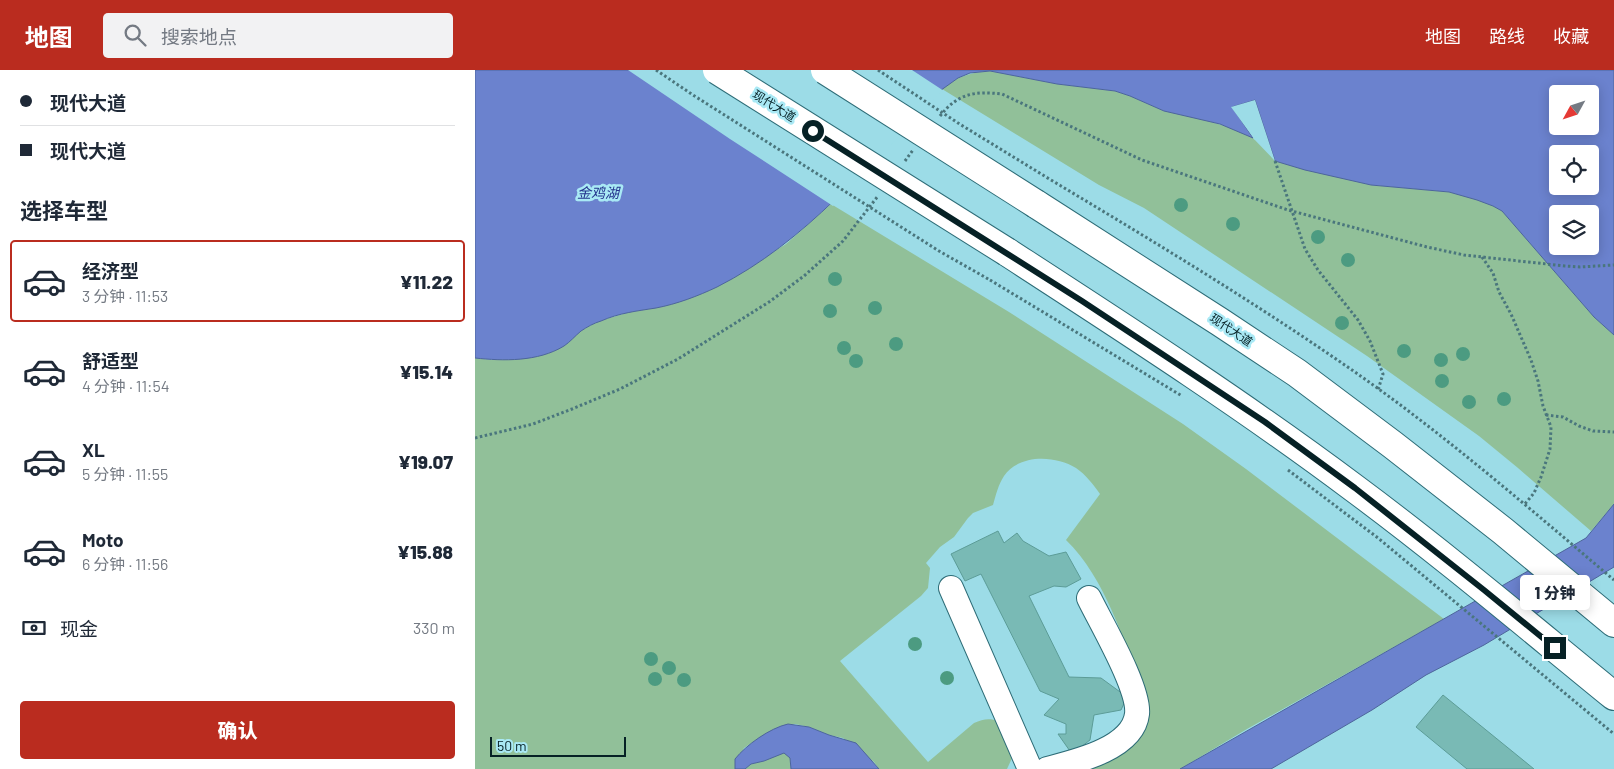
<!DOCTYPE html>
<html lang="zh">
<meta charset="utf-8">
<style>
:root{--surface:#fff;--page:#f2f2f3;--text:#1f2937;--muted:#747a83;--line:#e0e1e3;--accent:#ba2c1f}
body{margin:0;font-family:Barlow,"Noto Sans SC",sans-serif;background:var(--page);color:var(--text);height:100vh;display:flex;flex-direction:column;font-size:19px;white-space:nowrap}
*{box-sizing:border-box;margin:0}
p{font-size:16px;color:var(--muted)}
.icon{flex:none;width:28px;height:28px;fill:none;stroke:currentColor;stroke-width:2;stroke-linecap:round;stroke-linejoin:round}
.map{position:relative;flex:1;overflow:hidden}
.details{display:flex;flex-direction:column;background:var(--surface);width:475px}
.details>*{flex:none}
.banner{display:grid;align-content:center;height:110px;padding:0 20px;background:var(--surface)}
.needle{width:32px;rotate:230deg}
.buttons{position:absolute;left:1074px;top:15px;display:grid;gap:10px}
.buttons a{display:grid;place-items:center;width:50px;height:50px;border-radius:5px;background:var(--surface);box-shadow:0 2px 12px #0003;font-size:25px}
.scale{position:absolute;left:15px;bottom:12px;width:136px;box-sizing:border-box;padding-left:5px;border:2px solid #062125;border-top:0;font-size:14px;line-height:18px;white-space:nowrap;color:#062125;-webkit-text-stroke:4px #a9e9f5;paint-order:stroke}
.end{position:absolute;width:22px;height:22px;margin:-11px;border:6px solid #062125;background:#fff;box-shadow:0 0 0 2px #fff}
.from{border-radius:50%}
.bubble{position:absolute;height:35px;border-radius:5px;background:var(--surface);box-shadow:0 2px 12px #0003;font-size:16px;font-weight:800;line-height:35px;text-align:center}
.banner b{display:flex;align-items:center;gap:18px;height:48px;font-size:19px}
.banner b+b{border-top:1px solid var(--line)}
.banner i{width:12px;height:12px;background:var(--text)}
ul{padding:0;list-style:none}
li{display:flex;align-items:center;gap:15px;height:82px;margin:0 10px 8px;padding:0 10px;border:2px solid transparent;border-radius:5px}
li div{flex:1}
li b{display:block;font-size:19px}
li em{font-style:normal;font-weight:800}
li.active{border-color:var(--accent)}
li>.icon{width:45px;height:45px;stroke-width:1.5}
h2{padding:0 20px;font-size:22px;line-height:60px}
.pay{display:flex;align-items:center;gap:12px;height:55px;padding:0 20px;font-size:19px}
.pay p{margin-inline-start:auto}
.primary-button{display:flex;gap:10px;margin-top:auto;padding:10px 20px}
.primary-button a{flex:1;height:58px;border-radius:5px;background:var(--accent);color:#fff;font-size:20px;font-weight:800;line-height:58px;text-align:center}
header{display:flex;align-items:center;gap:30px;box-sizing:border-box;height:70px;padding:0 25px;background:var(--accent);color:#fff}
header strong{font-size:24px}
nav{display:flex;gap:28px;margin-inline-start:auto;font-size:18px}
.search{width:350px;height:45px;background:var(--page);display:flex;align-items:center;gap:12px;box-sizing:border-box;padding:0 18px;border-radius:5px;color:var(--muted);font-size:19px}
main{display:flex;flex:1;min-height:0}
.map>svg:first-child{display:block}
</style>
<header>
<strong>地图</strong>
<div class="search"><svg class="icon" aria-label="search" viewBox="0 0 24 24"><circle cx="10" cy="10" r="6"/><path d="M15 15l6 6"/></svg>搜索地点</div>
<nav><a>地图</a><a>路线</a><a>收藏</a></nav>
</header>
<main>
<section class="details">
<div class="banner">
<b><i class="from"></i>现代大道</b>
<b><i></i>现代大道</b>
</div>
<h2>选择车型</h2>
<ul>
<li class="active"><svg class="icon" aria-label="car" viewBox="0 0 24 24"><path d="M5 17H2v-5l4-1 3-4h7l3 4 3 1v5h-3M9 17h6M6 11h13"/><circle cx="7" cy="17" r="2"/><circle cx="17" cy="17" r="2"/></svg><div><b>经济型</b><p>3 分钟 · 11:53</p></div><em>¥11.22</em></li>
<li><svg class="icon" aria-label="car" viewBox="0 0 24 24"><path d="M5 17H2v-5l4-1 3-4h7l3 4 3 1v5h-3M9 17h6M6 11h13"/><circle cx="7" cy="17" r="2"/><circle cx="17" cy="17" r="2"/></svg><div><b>舒适型</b><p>4 分钟 · 11:54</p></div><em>¥15.14</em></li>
<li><svg class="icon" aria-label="car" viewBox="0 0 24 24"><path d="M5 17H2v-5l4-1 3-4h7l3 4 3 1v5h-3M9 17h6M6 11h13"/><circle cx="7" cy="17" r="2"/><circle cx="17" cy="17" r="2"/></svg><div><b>XL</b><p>5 分钟 · 11:55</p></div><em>¥19.07</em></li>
<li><svg class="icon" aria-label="car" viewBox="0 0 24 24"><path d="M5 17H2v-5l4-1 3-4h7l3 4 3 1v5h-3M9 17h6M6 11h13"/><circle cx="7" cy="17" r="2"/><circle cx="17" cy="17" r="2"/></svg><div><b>Moto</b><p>6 分钟 · 11:56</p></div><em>¥15.88</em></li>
</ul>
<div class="pay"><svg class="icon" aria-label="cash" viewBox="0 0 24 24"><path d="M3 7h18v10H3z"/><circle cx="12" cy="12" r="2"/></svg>现金<p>330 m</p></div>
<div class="primary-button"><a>确认</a></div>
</section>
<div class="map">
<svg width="1139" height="699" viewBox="0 0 1139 699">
<rect width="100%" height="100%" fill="#9cdce7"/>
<g fill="#91c099">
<path d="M515,1L582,14L640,21L655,26L689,41L727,49L763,60L778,68L800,91L896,115L974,122L1002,129L1018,136L1027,141L1119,247L1139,265V434L1116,461L1043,398L1004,366L892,286L669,138L624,115L467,19C484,6 493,3 515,1Z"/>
<path d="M356,134L534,242L708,354L771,399L969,549L772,659L705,699H603L631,690L668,621C648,570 631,509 591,470L625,424C618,414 611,405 601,398C580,385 544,384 529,406C523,415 521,425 518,435L498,443L493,448L479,467L465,477L451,493L455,498L453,518L446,526L365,591L453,692L499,653C508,649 514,648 524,651L538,686L532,699H404L399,692L368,668L354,665L334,657L320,654L306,656L275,674L269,678L260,697V699H0V288L18,290L49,288L89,276L107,260L124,251L155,242L183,237L212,229L242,217L311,174Z"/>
<polygon points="309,682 315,688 316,699 270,699 276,694 289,691"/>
</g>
<g fill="#6b82ce" stroke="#4d659b" fill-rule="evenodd">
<path d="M0,0H1139V265L1119,247L1027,141L1018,136L1002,130L974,122L896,115L830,100L800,91L780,30L757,37L778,68L745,54L689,41L655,26L640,21L582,14L515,1L495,3L483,8L462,23C395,93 331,172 242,217C223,226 202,234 181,238C162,241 144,243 126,251C119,253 112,257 106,261C100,266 95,272 89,276C63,292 28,291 0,288ZM1082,24H1115V56H1082ZM1082,84H1115V116H1082ZM1082,144H1115V176H1082Z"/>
<polygon points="1139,434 1139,497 1009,575 951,605 897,640 796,699 705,699 1111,468"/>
<path d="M313,654L334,657L354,665L381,673L404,699H316L315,688L309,683L289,691L276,694L270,699H260V689C271,675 295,658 313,654Z"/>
</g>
<g fill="#9cdce7">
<polygon points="153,0 437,0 469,21 464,24 358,136 255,69"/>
<polygon points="780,30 800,91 796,86 778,33 760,38 780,67 780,70 756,37"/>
</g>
<g fill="#79bab5" stroke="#5c9c97">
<polygon points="523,461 529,473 542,463 548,471 574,486 591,482 606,509 591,517 579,516 554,526 594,607 626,608 652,627 646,640 619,645 615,670 597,684 583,664 591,664 591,654 569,645 584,629 565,621 506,504 490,511 476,484"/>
<polygon points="968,625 1059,699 992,699 941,657"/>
</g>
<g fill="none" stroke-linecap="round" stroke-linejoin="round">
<g stroke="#2d6c77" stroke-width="26">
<g id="minor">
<polyline points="476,518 555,699"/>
<path d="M572,699C599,692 658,679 662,644C665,619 626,553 614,528"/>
</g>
</g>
<g stroke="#2d6c77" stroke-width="30">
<g id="major">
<polyline points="561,134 745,252 822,303 918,375 1028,461 1139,553"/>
<path d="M532,182C649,258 767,334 879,418C968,484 1053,556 1139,626"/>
</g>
</g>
<g stroke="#4a767d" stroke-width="3" stroke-dasharray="2.5 2.5" stroke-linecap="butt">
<path d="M465,46C483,23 500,21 527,24L667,90L813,140L952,177L989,185L1090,196L1105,197L1139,195"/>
<polyline points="430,91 438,80"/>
<polyline points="800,91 830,179 843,200 883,250 895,271 908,304 903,320"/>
<path d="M576,110C678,171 779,232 877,300C969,364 1054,438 1139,510"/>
<polyline points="1007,187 1018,203 1024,222 1036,244 1056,290 1063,311 1068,336 1076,357 1075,379 1066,407 1059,423 1049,435"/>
<polyline points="515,210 707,326"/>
<polyline points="1071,345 1088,347 1104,356 1118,361 1139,362"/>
<polyline points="0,368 58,354 97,339 145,319 203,289 294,232 329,206 368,171 403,126"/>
<polyline points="813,400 903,468 1139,664"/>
</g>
<use href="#minor" stroke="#fff" stroke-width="24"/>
<use href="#major" stroke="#fff" stroke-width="28"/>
<g stroke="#2d6c77" stroke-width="30" stroke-linecap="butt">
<g id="major-bridge">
<polyline points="242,0 532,182"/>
<polyline points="350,0 561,134"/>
</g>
</g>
<g stroke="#4a767d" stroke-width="3" stroke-dasharray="2.5 2.5" stroke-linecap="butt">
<polyline points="181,0 218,25 464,181 515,210"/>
<polyline points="403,0 483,53 576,110"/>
</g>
<use href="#major-bridge" stroke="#fff" stroke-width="28"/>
</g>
<g fill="#4c9b81">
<circle cx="706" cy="135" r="7"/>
<circle cx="758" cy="154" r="7"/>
<circle cx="843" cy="167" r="7"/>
<circle cx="873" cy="190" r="7"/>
<circle cx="360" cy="209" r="7"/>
<circle cx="400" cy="238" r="7"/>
<circle cx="355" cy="241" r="7"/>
<circle cx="867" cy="253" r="7"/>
<circle cx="421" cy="274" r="7"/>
<circle cx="369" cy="278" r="7"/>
<circle cx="929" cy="281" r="7"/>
<circle cx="988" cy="284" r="7"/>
<circle cx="966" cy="290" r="7"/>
<circle cx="381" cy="291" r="7"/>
<circle cx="967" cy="311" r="7"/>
<circle cx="1029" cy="329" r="7"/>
<circle cx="994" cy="332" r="7"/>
<circle cx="440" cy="574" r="7"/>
<circle cx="176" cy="589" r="7"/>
<circle cx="194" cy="598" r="7"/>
<circle cx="472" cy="608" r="7"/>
<circle cx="180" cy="609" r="7"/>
<circle cx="209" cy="610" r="7"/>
</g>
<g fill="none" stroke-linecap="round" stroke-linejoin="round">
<polyline stroke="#062125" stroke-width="6" points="338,61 607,231 790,352 880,418 1009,520 1080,578"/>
</g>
<g text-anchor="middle" stroke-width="5" stroke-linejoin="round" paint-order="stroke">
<g font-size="12" fill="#062125" stroke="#a9e9f5">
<text transform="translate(299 36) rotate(32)" y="4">现代大道</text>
<text transform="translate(756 260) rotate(34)" y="4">现代大道</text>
</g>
<g font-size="14" font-style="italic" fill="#24348d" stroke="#a9e9f5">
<text x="123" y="128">金鸡湖</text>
</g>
</g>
</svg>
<div class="buttons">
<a><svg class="needle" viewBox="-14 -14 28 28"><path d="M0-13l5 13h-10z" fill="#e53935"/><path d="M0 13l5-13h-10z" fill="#747a83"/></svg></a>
<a><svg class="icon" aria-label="locate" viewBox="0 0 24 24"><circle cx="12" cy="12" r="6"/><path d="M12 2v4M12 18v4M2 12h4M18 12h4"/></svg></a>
<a><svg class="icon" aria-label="layers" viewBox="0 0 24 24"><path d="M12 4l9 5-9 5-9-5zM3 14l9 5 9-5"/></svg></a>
</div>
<div class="scale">50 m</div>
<i class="end from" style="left:338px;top:61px"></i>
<i class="end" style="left:1080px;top:578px"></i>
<div class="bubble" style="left:1045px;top:505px;width:70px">1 分钟</div>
</div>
</main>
